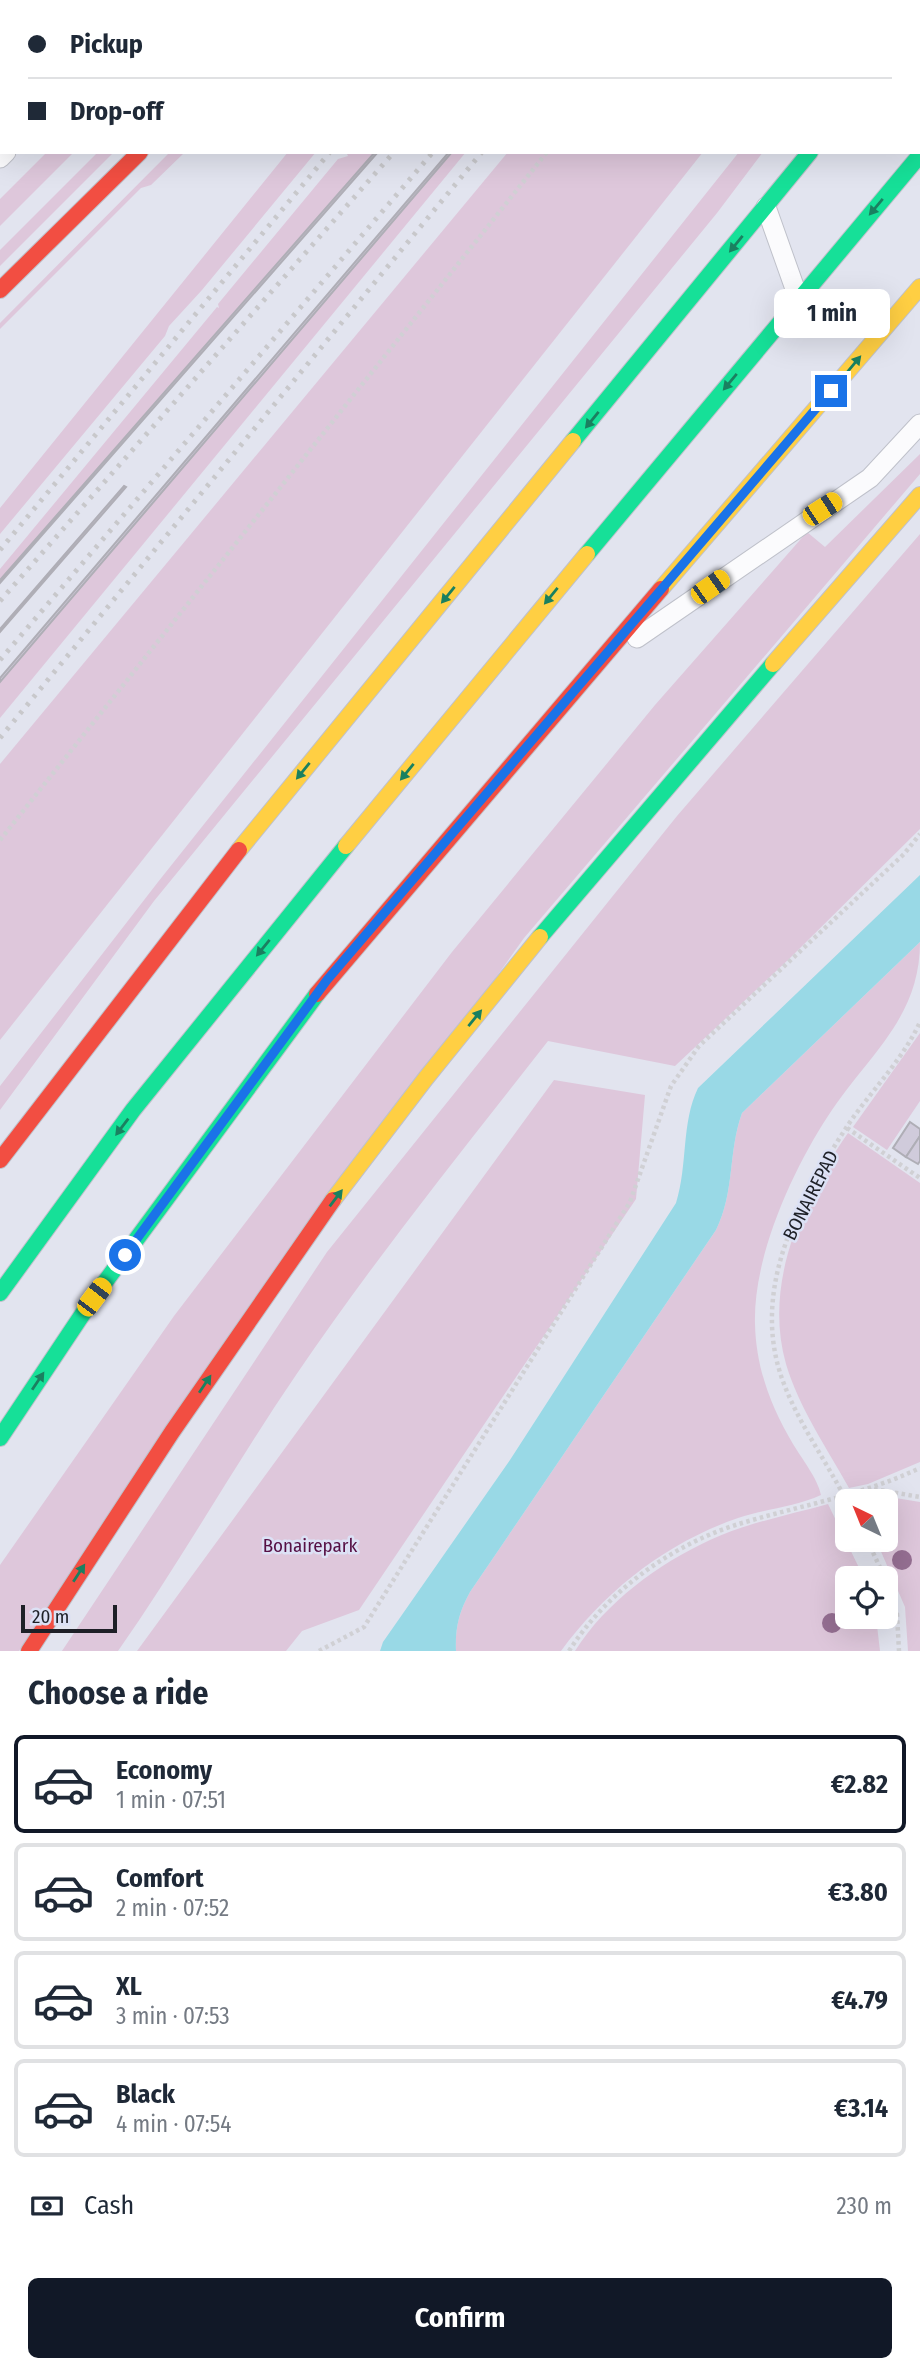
<!DOCTYPE html>
<meta charset="utf-8">
<style>
:root{--surface:#fff;--page:#f6f6f7;--text:#1f2937;--muted:#747a83;--line:#e0e1e3;--accent:#111827}
body{margin:0;font-family:"Fira Sans Condensed",sans-serif;background:var(--page);color:var(--text);height:100vh;display:flex;flex-direction:column;font-size:26px;white-space:nowrap}
*{box-sizing:border-box;margin:0}
p{font-size:23px;color:var(--muted)}
.icon{flex:none;width:38px;height:38px;fill:none;stroke:currentColor;stroke-width:2;stroke-linecap:round;stroke-linejoin:round}
.map{position:relative;height:1651px;overflow:hidden}
.panel{display:flex;flex-direction:column;background:var(--surface);flex:1}
.panel>*{flex:none}
.top-card{position:absolute;left:0px;top:0px;width:920px;height:154px;box-shadow:0 7px 28px #0002;display:grid;align-content:center;height:154px;padding:0 28px;background:var(--surface)}
.needle{width:46px;rotate:317deg}
.controls{position:absolute;left:835px;top:1489px;display:grid;gap:14px}
.controls a{display:grid;place-items:center;width:63px;height:63px;border-radius:10px;background:var(--surface);box-shadow:0 7px 28px #0002;font-size:35px}
.scale{position:absolute;left:21px;bottom:18px;width:96px;box-sizing:border-box;padding-left:7px;border:4px solid #1e2027;border-top:0;font-size:19px;line-height:24px;white-space:nowrap;color:#1e2027;-webkit-text-stroke:5px #dce1f5;paint-order:stroke}
.end{position:absolute;width:32px;height:32px;margin:-16px;border:9px solid #1a73e8;background:#fff;box-shadow:0 0 0 4px #fff}
.from{border-radius:50%}
.bubble{position:absolute;height:49px;border-radius:10px;background:var(--surface);box-shadow:0 7px 28px #0002;font-size:23px;font-weight:700;line-height:49px;text-align:center}
.car{position:absolute;width:21px;height:42px;margin:-21px -10px;border-radius:9px;box-shadow:0 0 5px 2px #0007;background:linear-gradient(#f5c518 24%,#345 0 40%,#f5c518 0 76%,#345 0 86%,#f5c518 0)}
.top-card b{display:flex;align-items:center;gap:24px;height:66px;font-size:26px}
.top-card b+b{border-top:2px solid var(--line)}
.top-card i{width:18px;height:18px;background:var(--text)}
ul{padding:0;list-style:none}
li{display:flex;align-items:center;gap:21px;height:98px;margin:0 14px 10px;padding:0 14px;border:4px solid var(--line);border-radius:10px}
li div{flex:1}
li b{display:block;font-size:26px}
li em{font-style:normal;font-weight:700}
li.active{border-color:var(--accent)}
li>.icon{width:63px;height:63px;stroke-width:1.5}
h2{padding:0 28px;font-size:32px;line-height:84px}
.pay{display:flex;align-items:center;gap:18px;height:77px;padding:0 28px;font-size:26px}
.pay p{margin-inline-start:auto}
.action{display:flex;gap:14px;margin-top:auto;padding:14px 28px}
.action a{flex:1;height:80px;border-radius:10px;background:var(--accent);color:#fff;font-size:28px;font-weight:700;line-height:80px;text-align:center}
.map>svg:first-child{display:block}
</style>
<div class="map">
<svg width="920" height="1651" viewBox="0 0 920 1651">
<rect width="100%" height="100%" fill="#e2e4ef"/>
<g fill="#dec7db">
<polygon points="47,152 74,152 0,226 0,199"/>
<polygon points="98,152 114,152 0,266 0,250"/>
<polygon points="170,152 185,152 151,185 141,188 0,329 0,323"/>
<polygon points="288,152 316,152 202,290 169,326 165,336 0,534 0,508"/>
<polygon points="346,152 375,152 0,580 0,569 217,307 219,308 218,304 338,159 348,156"/>
<polygon points="452,152 466,152 0,718 0,682"/>
<polygon points="508,152 703,152 0,1040 0,764"/>
<polygon points="739,152 763,152 717,213 154,901 0,1110 0,1086 158,882"/>
<polygon points="920,454 920,474 524,938 19,1651 0,1651 0,1565 174,1316 452,952 655,705 807,532 825,547"/>
<path d="M920,534V829L789,959L675,1066L548,1041C462,1151 374,1260 296,1375C234,1466 181,1561 118,1651H62L327,1252L677,816Z"/>
<path d="M920,942C920,1019 867,1056 828,1116C792,1171 753,1257 755,1324C756,1368 771,1407 793,1444C802,1459 818,1479 821,1495C795,1507 765,1509 738,1518C666,1543 606,1590 561,1651H456C455,1628 459,1612 470,1592L716,1230C735,1192 728,1151 742,1113Z"/>
<polygon points="920,1033 920,1101 887,1150 853,1127"/>
<polygon points="554,1080 645,1095 636,1199 359,1610 302,1631 286,1651 137,1651"/>
<path d="M848,1133L920,1183V1462L868,1484L849,1488C827,1448 799,1408 786,1364C763,1283 802,1199 848,1133Z"/>
<polygon points="871,1494 920,1502 920,1651 908,1651 905,1607 876,1540 886,1540 886,1502 856,1499"/>
<path d="M828,1504L864,1578H847V1617H876L880,1651H575C606,1602 658,1564 710,1540C746,1523 789,1515 828,1504Z"/>
</g>
<path fill="#99d9e6" d="M920,875V942L742,1113C728,1151 735,1192 716,1230L470,1592C459,1612 455,1628 456,1651H380L383,1642L510,1460L676,1203C688,1165 681,1123 698,1088Z"/>
<g fill="#d0cbdb" stroke="#afaeb6" stroke-width="2">
<polygon points="375,152 378,152 0,583 0,580"/>
<polygon points="449,152 452,152 0,682 0,678"/>
<polygon points="124,486 126,487 0,632 0,629"/>
<polygon points="910,1122 920,1129 920,1136 906,1157 893,1148"/>
<polygon points="920,1136 920,1161 918,1164 906,1157"/>
</g>
<g fill="none" stroke-linecap="round" stroke-linejoin="round">
<g stroke="#bfc1ca" stroke-width="21">
<g id="lane">
<polyline points="154,2 155,0"/>
<polyline points="0,158 6,152"/>
<polyline points="766,207 799,300"/>
<polyline points="637,638 870,478 920,424"/>
</g>
</g>
<g stroke="#bfc1ca" stroke-width="18">
<g id="fast">
<polyline points="919,5 920,4"/>
<polyline points="573,441 810,152"/>
<polyline points="587,554 920,155"/>
<polyline points="540,937 773,664"/>
<polyline points="0,1293 133,1110 346,846"/>
<polyline points="0,1438 94,1297 317,994"/>
</g>
</g>
<g stroke="#bfc1ca" stroke-width="18">
<g id="slow">
<polyline points="661,589 920,287"/>
<polyline points="773,664 920,495"/>
<polyline points="346,846 587,554"/>
<polyline points="239,850 573,441"/>
<polyline points="333,1200 426,1078 540,937"/>
</g>
</g>
<g stroke="#bfc1ca" stroke-width="18">
<g id="jam">
<polyline points="294,2 295,0"/>
<polyline points="0,290 140,152"/>
<polyline points="317,994 661,589"/>
<polyline points="0,1160 239,850"/>
<polyline points="29,1651 172,1432 333,1200"/>
</g>
</g>
<g stroke="#d0d0d4" stroke-width="4.5" stroke-dasharray="3.5 3.5" stroke-linecap="butt">
<polyline points="241,2 242,0"/>
<polyline points="666,2 668,0"/>
<polyline points="0,840 547,152"/>
<polyline points="847,1128 920,1178"/>
<polyline points="874,1489 920,1497"/>
<path d="M847,1502C827,1462 800,1426 784,1384C748,1291 799,1199 850,1122C873,1089 903,1059 920,1022"/>
<polyline points="867,1540 885,1578"/>
<polyline points="886,1580 897,1614 899,1651"/>
<polyline points="319,1651 364,1627 630,1202 671,1086 699,1046 904,854 920,834"/>
<path d="M569,1651C607,1591 674,1543 742,1523C802,1505 863,1495 920,1468"/>
</g>
<use href="#lane" stroke="#fbfbfd" stroke-width="19"/>
<use href="#fast" stroke="#16e098" stroke-width="16"/>
<use href="#slow" stroke="#ffcf43" stroke-width="16"/>
<use href="#jam" stroke="#f24e42" stroke-width="16"/>
<g stroke="#c8c8cb" stroke-width="5" stroke-dasharray="3.5 7" stroke-linecap="butt">
<polyline points="466,2 468,0"/>
<polyline points="524,2 525,0"/>
<polyline points="562,2 563,0"/>
<polyline points="602,2 604,0"/>
<polyline points="0,550 330,152"/>
<polyline points="0,601 394,152"/>
<polyline points="0,660 433,152"/>
<polyline points="0,738 482,152"/>
</g>
</g>
<g fill="#956f92">
<circle cx="902" cy="1560" r="10"/>
<circle cx="832" cy="1623" r="10"/>
</g>
<defs><path id="oneway-solid" d="M-6-.8H1V-3.2L6.5 0L1 3.2V.8H-6Z" transform="scale(1.75)"/></defs>
<g fill="#1a8060">
<use href="#oneway-solid" transform="translate(876 207) rotate(130)"/>
<use href="#oneway-solid" transform="translate(736 244) rotate(129)"/>
<use href="#oneway-solid" transform="translate(854 364) rotate(-50)"/>
<use href="#oneway-solid" transform="translate(730 382) rotate(130)"/>
<use href="#oneway-solid" transform="translate(592 420) rotate(129)"/>
<use href="#oneway-solid" transform="translate(448 595) rotate(129)"/>
<use href="#oneway-solid" transform="translate(551 596) rotate(129)"/>
<use href="#oneway-solid" transform="translate(303 771) rotate(129)"/>
<use href="#oneway-solid" transform="translate(407 772) rotate(129)"/>
<use href="#oneway-solid" transform="translate(263 948) rotate(129)"/>
<use href="#oneway-solid" transform="translate(475 1018) rotate(-51)"/>
<use href="#oneway-solid" transform="translate(122 1127) rotate(127)"/>
<use href="#oneway-solid" transform="translate(336 1198) rotate(-53)"/>
<use href="#oneway-solid" transform="translate(38 1381) rotate(-56)"/>
<use href="#oneway-solid" transform="translate(205 1384) rotate(-56)"/>
<use href="#oneway-solid" transform="translate(79 1573) rotate(-57)"/>
</g>
<g fill="none" stroke-linecap="round" stroke-linejoin="round">
<polyline stroke="#1a73e8" stroke-width="9" points="125,1255 327,980 831,391"/>
</g>
<g text-anchor="middle" stroke-width="5" stroke-linejoin="round" paint-order="stroke">
<g font-size="19" fill="#1e2027" stroke="#dce1f5">
<text transform="translate(810 1195) rotate(-63)" y="7">BONAIREPAD</text>
</g>
<g font-size="19" fill="#561045" stroke="#dce1f5">
<text x="310" y="1552">Bonairepark</text>
</g>
</g>
</svg>
<div class="controls">
<a><svg class="needle" viewBox="-14 -14 28 28"><path d="M0-13l5 13h-10z" fill="#e53935"/><path d="M0 13l5-13h-10z" fill="#747a83"/></svg></a>
<a><svg class="icon" aria-label="locate" viewBox="0 0 24 24"><circle cx="12" cy="12" r="6"/><path d="M12 2v4M12 18v4M2 12h4M18 12h4"/></svg></a>
</div>
<div class="scale">20 m</div>
<i class="end from" style="left:125px;top:1255px"></i>
<i class="end" style="left:831px;top:391px"></i>
<div class="bubble" style="left:774px;top:289px;width:116px">1 min</div>
<i class="car" style="left:822px;top:509px;rotate:57deg"></i>
<i class="car" style="left:710px;top:587px;rotate:55deg"></i>
<i class="car" style="left:94px;top:1297px;rotate:37deg"></i>
<div class="top-card">
<b><i class="from"></i>Pickup</b>
<b><i></i>Drop-off</b>
</div>
</div>
<section class="panel">
<h2>Choose a ride</h2>
<ul>
<li class="active"><svg class="icon" aria-label="car" viewBox="0 0 24 24"><path d="M5 17H2v-5l4-1 3-4h7l3 4 3 1v5h-3M9 17h6M6 11h13"/><circle cx="7" cy="17" r="2"/><circle cx="17" cy="17" r="2"/></svg><div><b>Economy</b><p>1 min · 07:51</p></div><em>€2.82</em></li>
<li><svg class="icon" aria-label="car" viewBox="0 0 24 24"><path d="M5 17H2v-5l4-1 3-4h7l3 4 3 1v5h-3M9 17h6M6 11h13"/><circle cx="7" cy="17" r="2"/><circle cx="17" cy="17" r="2"/></svg><div><b>Comfort</b><p>2 min · 07:52</p></div><em>€3.80</em></li>
<li><svg class="icon" aria-label="car" viewBox="0 0 24 24"><path d="M5 17H2v-5l4-1 3-4h7l3 4 3 1v5h-3M9 17h6M6 11h13"/><circle cx="7" cy="17" r="2"/><circle cx="17" cy="17" r="2"/></svg><div><b>XL</b><p>3 min · 07:53</p></div><em>€4.79</em></li>
<li><svg class="icon" aria-label="car" viewBox="0 0 24 24"><path d="M5 17H2v-5l4-1 3-4h7l3 4 3 1v5h-3M9 17h6M6 11h13"/><circle cx="7" cy="17" r="2"/><circle cx="17" cy="17" r="2"/></svg><div><b>Black</b><p>4 min · 07:54</p></div><em>€3.14</em></li>
</ul>
<div class="pay"><svg class="icon" aria-label="cash" viewBox="0 0 24 24"><path d="M3 7h18v10H3z"/><circle cx="12" cy="12" r="2"/></svg>Cash<p>230 m</p></div>
<div class="action"><a>Confirm</a></div>
</section>
